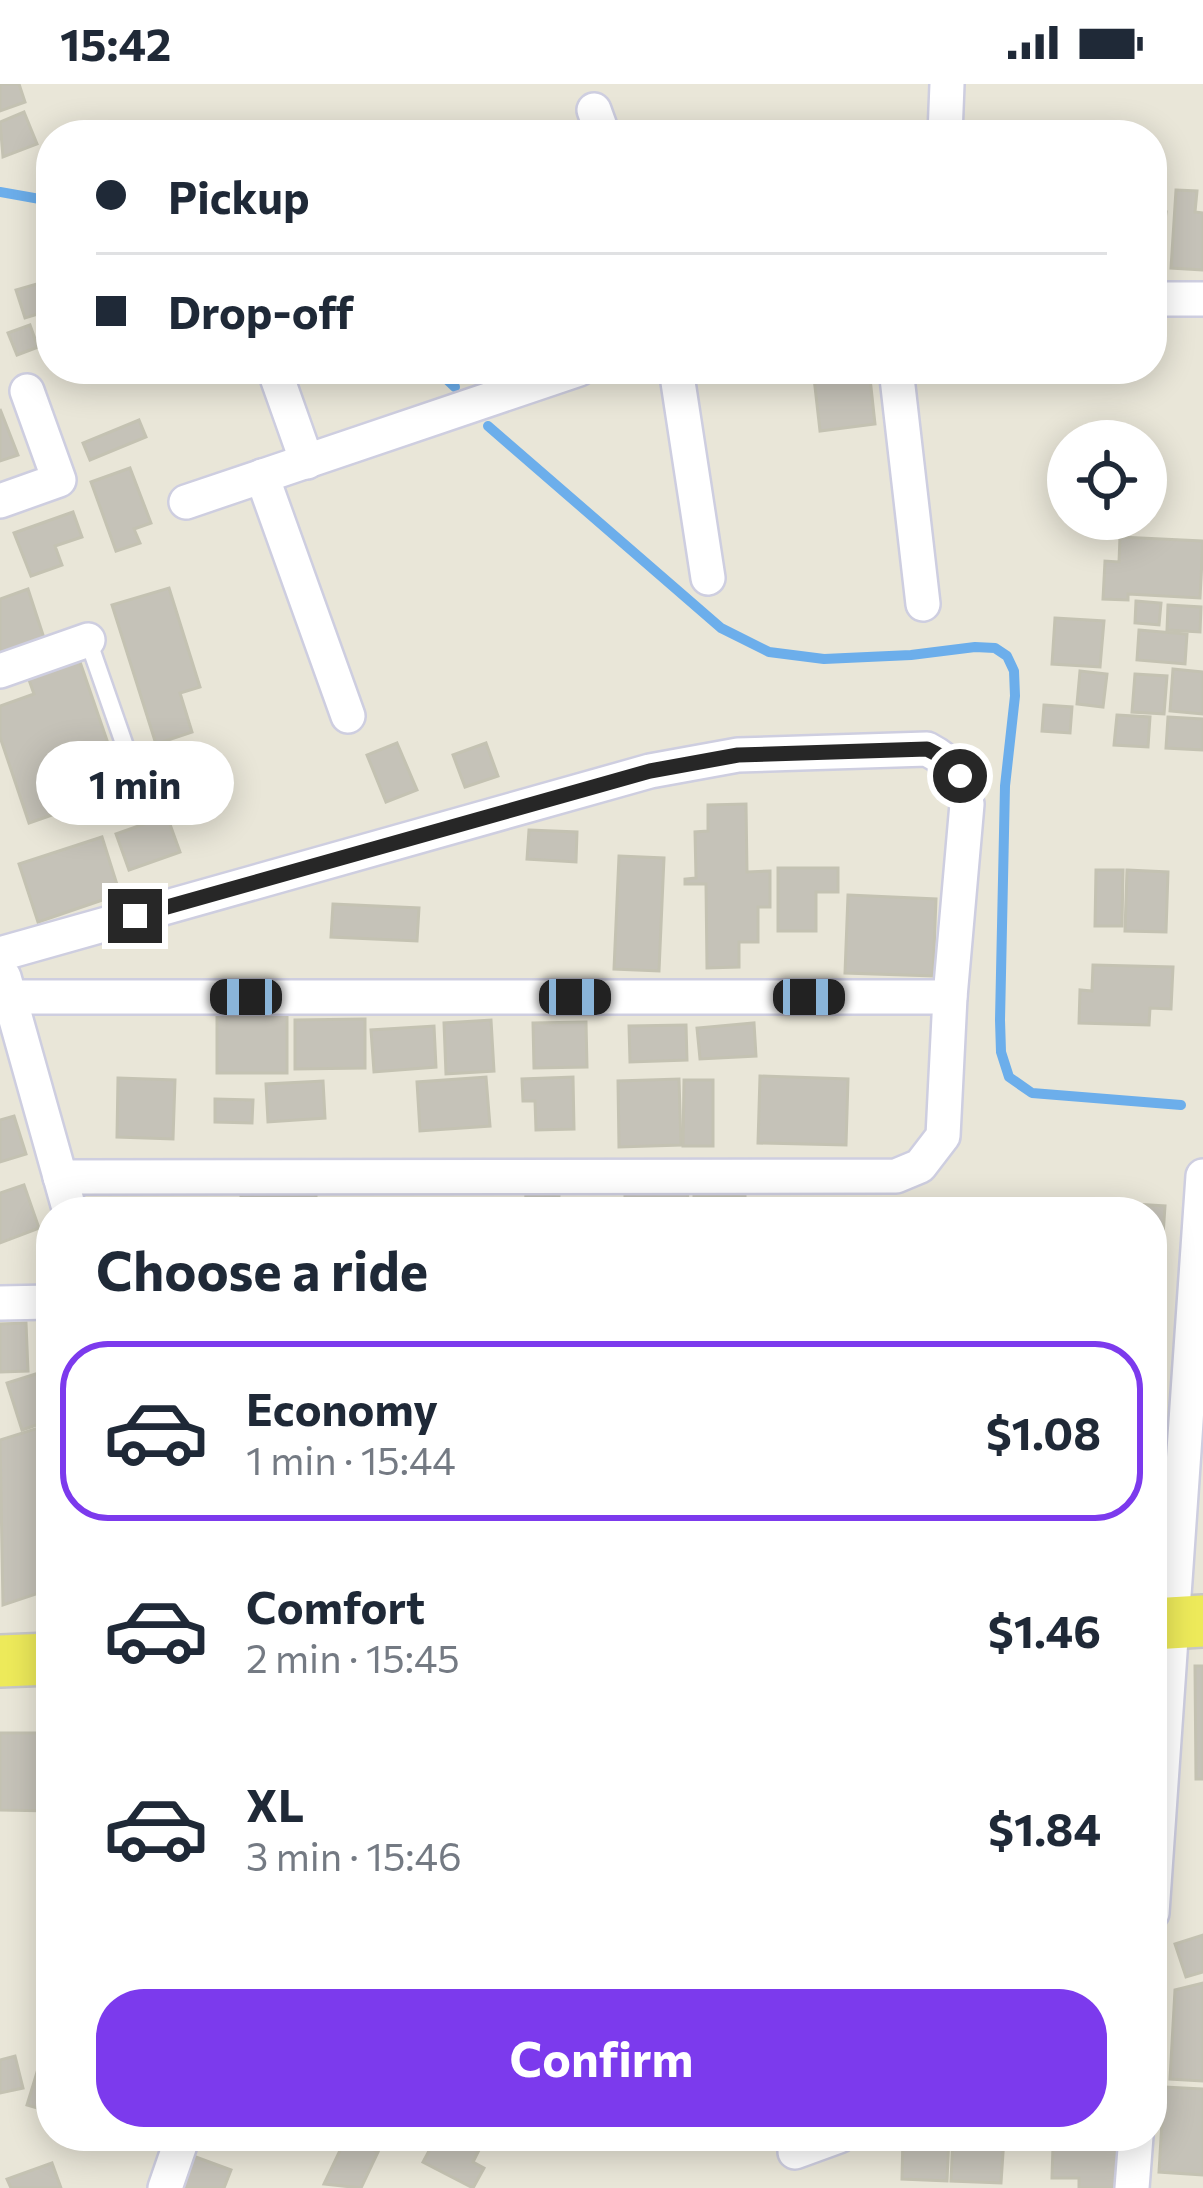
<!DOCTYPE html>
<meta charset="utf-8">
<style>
:root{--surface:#fff;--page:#f6f6f7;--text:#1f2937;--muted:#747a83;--line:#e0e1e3;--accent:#7c3aed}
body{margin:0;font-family:Commissioner,sans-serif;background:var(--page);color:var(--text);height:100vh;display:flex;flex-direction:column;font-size:45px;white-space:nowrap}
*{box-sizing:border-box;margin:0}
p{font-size:39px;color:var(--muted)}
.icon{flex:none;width:66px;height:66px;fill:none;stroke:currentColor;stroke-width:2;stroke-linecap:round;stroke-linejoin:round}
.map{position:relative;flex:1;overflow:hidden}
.details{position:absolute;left:36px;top:1113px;width:1131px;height:954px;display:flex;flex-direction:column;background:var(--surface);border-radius:48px;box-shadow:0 6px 30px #0003}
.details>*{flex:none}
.banner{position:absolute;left:36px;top:36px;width:1131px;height:264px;border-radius:48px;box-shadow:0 6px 30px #0003;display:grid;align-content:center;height:264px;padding:0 60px;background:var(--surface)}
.fabs{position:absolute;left:1047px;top:336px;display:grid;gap:24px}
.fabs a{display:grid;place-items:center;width:120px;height:120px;border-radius:50%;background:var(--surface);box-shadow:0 6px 30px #0003;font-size:60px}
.end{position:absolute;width:54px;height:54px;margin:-27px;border:15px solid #272727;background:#fff;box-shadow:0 0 0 6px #fff}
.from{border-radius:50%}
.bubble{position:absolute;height:84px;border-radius:42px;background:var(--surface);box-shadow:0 6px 30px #0003;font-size:39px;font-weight:700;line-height:84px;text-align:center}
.car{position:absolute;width:36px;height:72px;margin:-36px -18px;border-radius:15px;box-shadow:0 0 9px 3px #0007;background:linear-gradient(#222 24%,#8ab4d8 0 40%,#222 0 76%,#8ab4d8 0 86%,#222 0)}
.banner b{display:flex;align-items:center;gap:42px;height:114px;font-size:45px}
.banner b+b{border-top:3px solid var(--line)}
.banner i{width:30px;height:30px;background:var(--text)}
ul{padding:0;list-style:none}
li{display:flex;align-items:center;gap:36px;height:180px;margin:0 24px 18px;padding:0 36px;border:6px solid transparent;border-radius:48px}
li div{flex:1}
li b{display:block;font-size:45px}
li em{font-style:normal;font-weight:700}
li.active{border-color:var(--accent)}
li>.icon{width:108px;height:108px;stroke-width:1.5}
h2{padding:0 60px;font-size:54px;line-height:144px}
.button{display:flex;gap:24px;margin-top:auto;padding:24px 60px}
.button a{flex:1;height:138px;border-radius:48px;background:var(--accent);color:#fff;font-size:48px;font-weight:700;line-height:138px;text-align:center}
.status{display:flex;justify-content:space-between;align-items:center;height:84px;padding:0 60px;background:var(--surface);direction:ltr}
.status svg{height:33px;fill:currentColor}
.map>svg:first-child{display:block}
</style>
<div class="status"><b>15:42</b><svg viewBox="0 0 49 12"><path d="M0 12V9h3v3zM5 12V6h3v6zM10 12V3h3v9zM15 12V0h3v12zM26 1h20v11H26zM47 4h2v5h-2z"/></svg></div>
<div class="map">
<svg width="1203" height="2104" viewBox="0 0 1203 2104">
<rect width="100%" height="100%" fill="#e9e6d8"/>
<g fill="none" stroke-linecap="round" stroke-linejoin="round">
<g stroke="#6caeeb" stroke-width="10">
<polyline points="0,108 51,117"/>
<polyline points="436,285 455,303"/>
<polyline points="488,342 721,544 769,568 824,575 911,571 975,563 995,564 1007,572 1014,587 1015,612 1005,702 1000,936 1001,968 1009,993 1032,1009 1181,1021"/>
</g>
</g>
<g fill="#c5c2b8" stroke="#c4c2b2" stroke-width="3">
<polygon points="0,0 19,0 25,18 0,27"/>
<polygon points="24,28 37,60 3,73 0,38"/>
<polygon points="1176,106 1197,107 1195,128 1203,129 1203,186 1171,184"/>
<polygon points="1152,127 1166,128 1160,180 1152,180"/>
<polygon points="40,199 48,227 25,234 16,206"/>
<polygon points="30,241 38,263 17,271 8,249"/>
<polygon points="813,285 869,285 875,340 820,347"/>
<polygon points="0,325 18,371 0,377"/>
<polygon points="139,336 146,353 90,376 83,359"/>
<polygon points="130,384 151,439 134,445 140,459 116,467 91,398"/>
<polygon points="73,428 82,453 55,462 62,481 31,492 14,449"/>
<polygon points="1120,453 1203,457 1200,514 1128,510 1128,516 1103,515 1105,477 1119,478"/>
<polygon points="169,504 200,603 180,609 192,648 156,660 112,521"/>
<polygon points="28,505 44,554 0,568 0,515"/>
<polygon points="1136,517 1161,519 1159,541 1135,539"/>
<polygon points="1168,521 1201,523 1200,548 1167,546"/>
<polygon points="1055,534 1104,537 1100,583 1052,580"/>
<polygon points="1139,546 1187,550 1185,580 1137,576"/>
<polygon points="79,575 112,671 99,675 112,710 29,739 0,653 0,622 34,610 28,593"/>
<polygon points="1173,585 1203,588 1203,630 1170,627"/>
<polygon points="1080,587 1107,590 1103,623 1077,620"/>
<polygon points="1135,590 1167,592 1164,630 1132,628"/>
<polygon points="1044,621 1072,623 1070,649 1042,647"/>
<polygon points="1117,631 1150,633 1148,663 1114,661"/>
<polygon points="1168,633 1203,635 1203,666 1166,664"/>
<polygon points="397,659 417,706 386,718 367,671"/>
<polygon points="486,659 498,692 465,703 453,671"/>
<polygon points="746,720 747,788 770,787 770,823 758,823 758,858 739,858 739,883 707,884 706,800 685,800 685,795 696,794 695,748 708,747 708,721"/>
<polygon points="167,732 180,768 129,786 116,750"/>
<polygon points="529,746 577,748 576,778 527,775"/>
<polygon points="102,753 120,810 38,838 19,780"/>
<polygon points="619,772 664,774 659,887 614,885"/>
<polygon points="778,784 838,784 838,808 816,808 816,847 778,847"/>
<polygon points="1096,786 1123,786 1122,842 1095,842"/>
<polygon points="1127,786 1168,788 1166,848 1125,847"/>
<polygon points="848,811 936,815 933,892 845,889"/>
<polygon points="333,820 419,824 417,857 331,853"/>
<polygon points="1093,881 1173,883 1171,925 1150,924 1149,941 1079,939 1080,906 1092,907"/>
<polygon points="217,925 287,926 287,989 217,989"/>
<polygon points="365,935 365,984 295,985 295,936"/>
<polygon points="491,936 494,987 446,990 444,939"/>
<polygon points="586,938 587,983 534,984 533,939"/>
<polygon points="754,939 756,972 700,975 697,944"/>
<polygon points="686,941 687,976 630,978 629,942"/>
<polygon points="434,942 436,983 374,988 371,946"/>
<polygon points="760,992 848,995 846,1061 758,1059"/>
<polygon points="486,993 490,1042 420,1047 417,998"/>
<polygon points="573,993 574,1045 536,1046 535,1017 523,1017 522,995"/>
<polygon points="118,994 175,996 173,1055 117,1053"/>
<polygon points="679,995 681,1061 619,1063 618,997"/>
<polygon points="684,996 713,996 713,1062 683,1062"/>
<polygon points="323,997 325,1034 268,1038 266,1000"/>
<polygon points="215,1015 253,1016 252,1039 215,1038"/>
<polygon points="14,1032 26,1070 0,1078 0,1036"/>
<polygon points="24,1101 39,1144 0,1159 0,1109"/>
<polygon points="625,1103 688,1104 687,1128 625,1128"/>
<polygon points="316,1104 316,1128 241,1128 241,1105"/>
<polygon points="526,1110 559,1111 558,1128 514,1128 515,1123 525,1123"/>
<rect x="694" y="1112" width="51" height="16"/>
<polygon points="183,1116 225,1117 225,1128 182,1128"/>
<polygon points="1068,1116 1165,1122 1159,1211 1152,1210 1152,1128 1067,1128"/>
<polygon points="327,1117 373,1118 373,1128 327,1128"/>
<polygon points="26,1239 28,1287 0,1288 0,1240"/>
<polygon points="39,1289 51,1336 22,1346 7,1299"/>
<polygon points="51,1340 51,1505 3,1521 0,1356"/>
<polygon points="1152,1353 1159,1353 1154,1440 1152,1440"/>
<polygon points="1195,1582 1203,1582 1203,1695 1196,1695"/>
<polygon points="0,1649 51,1649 51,1727 0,1726"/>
<polygon points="1203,1851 1203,1888 1186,1893 1175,1860"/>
<polygon points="1203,1899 1203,1997 1170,1995 1175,1906"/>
<polygon points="15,1972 23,2004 0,2009 0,1976"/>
<polygon points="42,1972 51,1975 51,2028 27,2021"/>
<polygon points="1164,2003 1203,2005 1203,2091 1159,2088"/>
<polygon points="437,2052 486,2052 473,2078 484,2084 473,2104 423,2078"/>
<polygon points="903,2052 949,2052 947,2097 902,2095"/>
<polygon points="953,2052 1004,2054 1001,2099 951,2097"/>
<polygon points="346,2054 378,2068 361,2104 324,2100"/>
<polygon points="1053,2062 1117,2063 1116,2104 1079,2104 1079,2094 1052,2094"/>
<polygon points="193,2072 231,2086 224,2104 181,2104"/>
<polygon points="52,2079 61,2104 11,2104 7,2095"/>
</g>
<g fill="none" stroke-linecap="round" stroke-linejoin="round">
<g stroke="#cecee0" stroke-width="21">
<polyline id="service" points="88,556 134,688"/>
</g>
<g stroke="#cecee0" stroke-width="38">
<g id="minor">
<polyline points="594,26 603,51"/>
<polyline points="945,51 947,0"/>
<polyline points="1152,215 1203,215"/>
<polyline points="274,285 307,378"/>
<polyline points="676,285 708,494"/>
<polyline points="896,285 923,520"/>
<polyline points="262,392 348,632"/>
<polyline points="0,417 59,396 27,307"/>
<polyline points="186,418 579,285"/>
<polyline points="0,587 88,556"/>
<path d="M0,870L650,687L738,671L927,665C954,679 960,691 967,720L950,913L943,1052L920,1082L896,1092L60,1093"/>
<polyline points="4,893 70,1128"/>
<polyline points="12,913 950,913"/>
<polyline points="0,1219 51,1218"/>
<polyline points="1152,1829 1203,1092"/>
<polyline points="795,2068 839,2052"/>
<polyline points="165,2104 183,2052"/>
<polyline points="1132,2104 1136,2052"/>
</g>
</g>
<g stroke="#c7c7c7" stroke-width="56">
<g id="primary">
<polyline points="1152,1540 1203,1537"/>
<polyline points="0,1577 51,1575"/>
</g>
</g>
<use href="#service" stroke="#fff" stroke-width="16"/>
<use href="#minor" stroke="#fff" stroke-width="33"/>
<use href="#primary" stroke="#edea5a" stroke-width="51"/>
</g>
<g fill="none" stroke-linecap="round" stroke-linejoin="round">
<polyline stroke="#272727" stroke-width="15" points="135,832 650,687 738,671 927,665 950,677 960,692"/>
</g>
</svg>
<div class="fabs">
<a><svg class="icon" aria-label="locate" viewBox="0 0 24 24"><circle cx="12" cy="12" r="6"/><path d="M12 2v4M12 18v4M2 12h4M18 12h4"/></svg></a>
</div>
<i class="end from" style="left:960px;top:692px"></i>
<i class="end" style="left:135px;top:832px"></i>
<div class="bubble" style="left:36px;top:657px;width:198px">1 min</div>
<i class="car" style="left:246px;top:913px;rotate:270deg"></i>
<i class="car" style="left:575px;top:913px;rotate:90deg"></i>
<i class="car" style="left:809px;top:913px;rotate:90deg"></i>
<div class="banner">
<b><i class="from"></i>Pickup</b>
<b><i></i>Drop-off</b>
</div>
<section class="details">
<h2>Choose a ride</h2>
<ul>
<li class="active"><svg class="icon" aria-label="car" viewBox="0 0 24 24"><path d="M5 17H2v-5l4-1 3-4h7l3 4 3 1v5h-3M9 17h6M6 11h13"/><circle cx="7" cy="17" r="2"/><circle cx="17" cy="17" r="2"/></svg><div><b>Economy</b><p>1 min · 15:44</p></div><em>$1.08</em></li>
<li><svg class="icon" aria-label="car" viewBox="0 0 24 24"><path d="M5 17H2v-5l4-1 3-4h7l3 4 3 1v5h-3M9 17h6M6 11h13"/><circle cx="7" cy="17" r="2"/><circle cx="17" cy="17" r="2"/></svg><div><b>Comfort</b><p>2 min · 15:45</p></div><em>$1.46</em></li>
<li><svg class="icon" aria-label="car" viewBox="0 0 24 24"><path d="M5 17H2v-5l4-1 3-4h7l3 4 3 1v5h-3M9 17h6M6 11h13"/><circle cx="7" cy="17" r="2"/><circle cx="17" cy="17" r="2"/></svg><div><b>XL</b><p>3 min · 15:46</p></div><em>$1.84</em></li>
</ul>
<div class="button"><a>Confirm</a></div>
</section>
</div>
